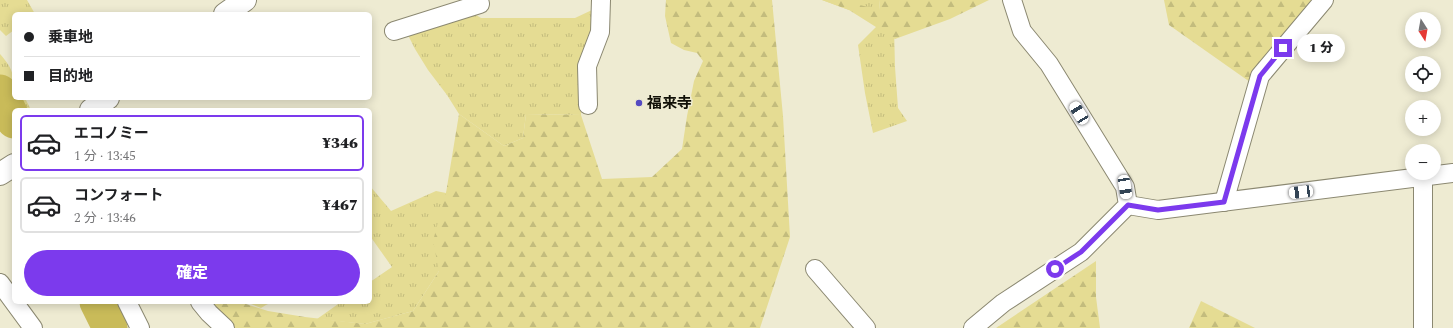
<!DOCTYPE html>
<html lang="ja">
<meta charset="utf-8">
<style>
:root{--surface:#fff;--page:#f6f6f6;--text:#202124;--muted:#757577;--line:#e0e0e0;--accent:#7c3aed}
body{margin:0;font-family:Spectral,"Noto Sans JP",serif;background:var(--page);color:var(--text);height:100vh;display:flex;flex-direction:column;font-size:15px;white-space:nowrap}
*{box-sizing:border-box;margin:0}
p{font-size:13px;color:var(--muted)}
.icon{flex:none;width:22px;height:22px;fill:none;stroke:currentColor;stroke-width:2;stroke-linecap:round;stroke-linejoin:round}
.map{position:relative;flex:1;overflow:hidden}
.side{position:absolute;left:12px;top:108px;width:360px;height:196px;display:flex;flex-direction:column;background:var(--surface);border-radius:6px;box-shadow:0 2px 10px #0003}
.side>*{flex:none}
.guide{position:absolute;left:12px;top:12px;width:360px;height:88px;border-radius:6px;box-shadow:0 2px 10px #0003;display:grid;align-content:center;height:88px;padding:0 12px;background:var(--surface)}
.needle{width:26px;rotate:169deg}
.fabs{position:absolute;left:1405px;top:12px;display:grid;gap:8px}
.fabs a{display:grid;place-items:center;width:36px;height:36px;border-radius:50%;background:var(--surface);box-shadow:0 2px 10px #0003;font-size:20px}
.end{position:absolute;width:18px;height:18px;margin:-9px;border:5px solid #7c3aed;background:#fff;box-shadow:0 0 0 2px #fff}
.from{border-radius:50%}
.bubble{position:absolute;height:28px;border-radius:14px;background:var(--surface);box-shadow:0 2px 10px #0003;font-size:13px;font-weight:800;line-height:28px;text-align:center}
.car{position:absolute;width:12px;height:24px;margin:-12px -6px;border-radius:5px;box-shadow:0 0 3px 1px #0007;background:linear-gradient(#fff 24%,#345 0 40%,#fff 0 76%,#345 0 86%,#fff 0)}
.guide b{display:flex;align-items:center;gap:14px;height:38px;font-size:15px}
.guide b+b{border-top:1px solid var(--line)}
.guide i{width:10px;height:10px;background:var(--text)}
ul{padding:7px 0 0;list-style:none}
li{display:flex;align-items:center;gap:12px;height:56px;margin:0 8px 6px;padding:0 4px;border:2px solid var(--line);border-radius:6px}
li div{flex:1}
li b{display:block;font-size:15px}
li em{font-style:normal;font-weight:800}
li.current{border-color:var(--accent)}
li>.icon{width:36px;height:36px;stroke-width:1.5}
.action{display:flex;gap:8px;margin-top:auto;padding:8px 12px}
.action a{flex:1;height:46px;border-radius:24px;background:var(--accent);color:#fff;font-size:16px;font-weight:800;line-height:46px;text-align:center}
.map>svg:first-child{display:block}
</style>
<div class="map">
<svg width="1453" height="328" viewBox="0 0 1453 328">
<defs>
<pattern id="grass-tufts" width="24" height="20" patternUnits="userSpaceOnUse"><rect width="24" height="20" fill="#e5dc93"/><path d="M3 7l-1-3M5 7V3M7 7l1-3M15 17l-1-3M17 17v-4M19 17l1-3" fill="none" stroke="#c3bc7d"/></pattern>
<pattern id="forest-firs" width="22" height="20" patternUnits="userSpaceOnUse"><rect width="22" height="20" fill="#e5dc93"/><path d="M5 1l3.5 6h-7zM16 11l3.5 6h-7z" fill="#c3bc7d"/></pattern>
</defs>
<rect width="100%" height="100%" fill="#eeebd2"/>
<g fill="url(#grass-tufts)">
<polygon points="0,0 27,0 35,14 14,14 14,30 6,36 0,30"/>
<polygon points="822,0 880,0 879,10 849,10"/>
<polygon points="592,10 594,30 583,67 581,115 526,114 523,138 504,146 459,114 447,95 428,70 415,49 407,33 473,13 481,18 575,18"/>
<polygon points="878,25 894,27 895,67 898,108 907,121 873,133 865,93 858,45"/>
<path d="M0,54C15,71 14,77 14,98H25L31,110H14L0,88Z"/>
<polygon points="370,186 391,211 436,191 446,193 447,191 439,271 413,311 365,324 317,319 341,302 370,302 370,282 392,267 370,236"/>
</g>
<g fill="url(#forest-firs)">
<polygon points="666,0 772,0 783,116 790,237 760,328 225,328 209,302 240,302 268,311 305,317 365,324 413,311 439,271 433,241 446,193 459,114 504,146 523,138 526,114 581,115 602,179 652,177 682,149 687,116 694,81 703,61 697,53 684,50 671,43 665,16"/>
<polygon points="822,0 841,0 879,10 880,0 989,0 950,19 895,39 849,10"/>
<polygon points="1164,0 1324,0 1250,82 1169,25"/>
<polygon points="1096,261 1096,297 1100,328 996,328"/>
<polygon points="1201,301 1255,328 1189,328"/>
<polygon points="246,302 271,302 261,308"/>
</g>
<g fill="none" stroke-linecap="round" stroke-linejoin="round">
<g stroke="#c9bb59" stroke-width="35">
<polyline points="0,92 14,121"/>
<polyline points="97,302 110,328"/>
</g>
<g stroke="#8b8871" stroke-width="20">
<g id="street">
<polyline points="394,31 480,4 479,0"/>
<polyline points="588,105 587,66 600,32 601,0"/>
<polyline points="1423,177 1423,328"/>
<polyline points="1224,202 1260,76 1324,0"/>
<polyline points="1128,205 1158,210 1453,173"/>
<polyline points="815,269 866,328"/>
<polyline points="0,283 33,328"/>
<polyline points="127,302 140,328"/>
<polyline points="200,302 209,313 225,328"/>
<polyline points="973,328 1003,303 1081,252 1128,205 1125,187 1049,64 1022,31 1012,0"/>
</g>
</g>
<g stroke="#8b8871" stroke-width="24">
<g id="secondary">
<polyline points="225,14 245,0"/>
<polyline points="91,110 108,98"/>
<polyline points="0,174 14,165"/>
</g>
</g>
<use href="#street" stroke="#fff" stroke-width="18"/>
<use href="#secondary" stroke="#fff" stroke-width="22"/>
</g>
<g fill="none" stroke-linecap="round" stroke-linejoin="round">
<polyline stroke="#7c3aed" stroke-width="5" points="1055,269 1081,252 1128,205 1158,210 1224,202 1260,76 1283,48"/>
</g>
<circle fill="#544ac1" stroke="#eeebd2" stroke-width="1.5" cx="639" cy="103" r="4"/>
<g text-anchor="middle" stroke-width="3" stroke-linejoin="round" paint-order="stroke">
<g font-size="15" font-weight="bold" fill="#111007" stroke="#eeebd2" text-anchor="start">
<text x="647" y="108">福来寺</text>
</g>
</g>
</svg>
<div class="fabs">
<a><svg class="needle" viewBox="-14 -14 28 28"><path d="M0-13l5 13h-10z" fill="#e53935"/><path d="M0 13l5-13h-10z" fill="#757577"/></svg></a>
<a><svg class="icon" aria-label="locate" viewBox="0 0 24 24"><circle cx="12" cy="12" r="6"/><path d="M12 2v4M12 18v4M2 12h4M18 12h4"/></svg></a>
<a>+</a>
<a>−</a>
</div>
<i class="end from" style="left:1055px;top:269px"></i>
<i class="end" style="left:1283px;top:48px"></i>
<div class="bubble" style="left:1297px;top:34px;width:48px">1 分</div>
<i class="car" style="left:1079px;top:113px;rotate:328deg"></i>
<i class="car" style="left:1125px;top:187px;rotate:171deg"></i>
<i class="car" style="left:1301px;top:192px;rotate:263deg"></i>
<div class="guide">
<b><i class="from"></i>乗車地</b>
<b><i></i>目的地</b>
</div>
<section class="side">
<ul>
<li class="current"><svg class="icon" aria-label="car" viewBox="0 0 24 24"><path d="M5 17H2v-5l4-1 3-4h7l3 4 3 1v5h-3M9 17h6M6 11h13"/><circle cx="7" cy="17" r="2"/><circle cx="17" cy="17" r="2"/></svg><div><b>エコノミー</b><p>1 分 · 13:45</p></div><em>¥346</em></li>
<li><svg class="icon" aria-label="car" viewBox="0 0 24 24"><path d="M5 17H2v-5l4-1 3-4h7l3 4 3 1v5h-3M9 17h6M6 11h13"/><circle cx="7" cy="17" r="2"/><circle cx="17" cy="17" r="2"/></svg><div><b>コンフォート</b><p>2 分 · 13:46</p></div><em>¥467</em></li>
</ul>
<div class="action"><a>確定</a></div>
</section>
</div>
